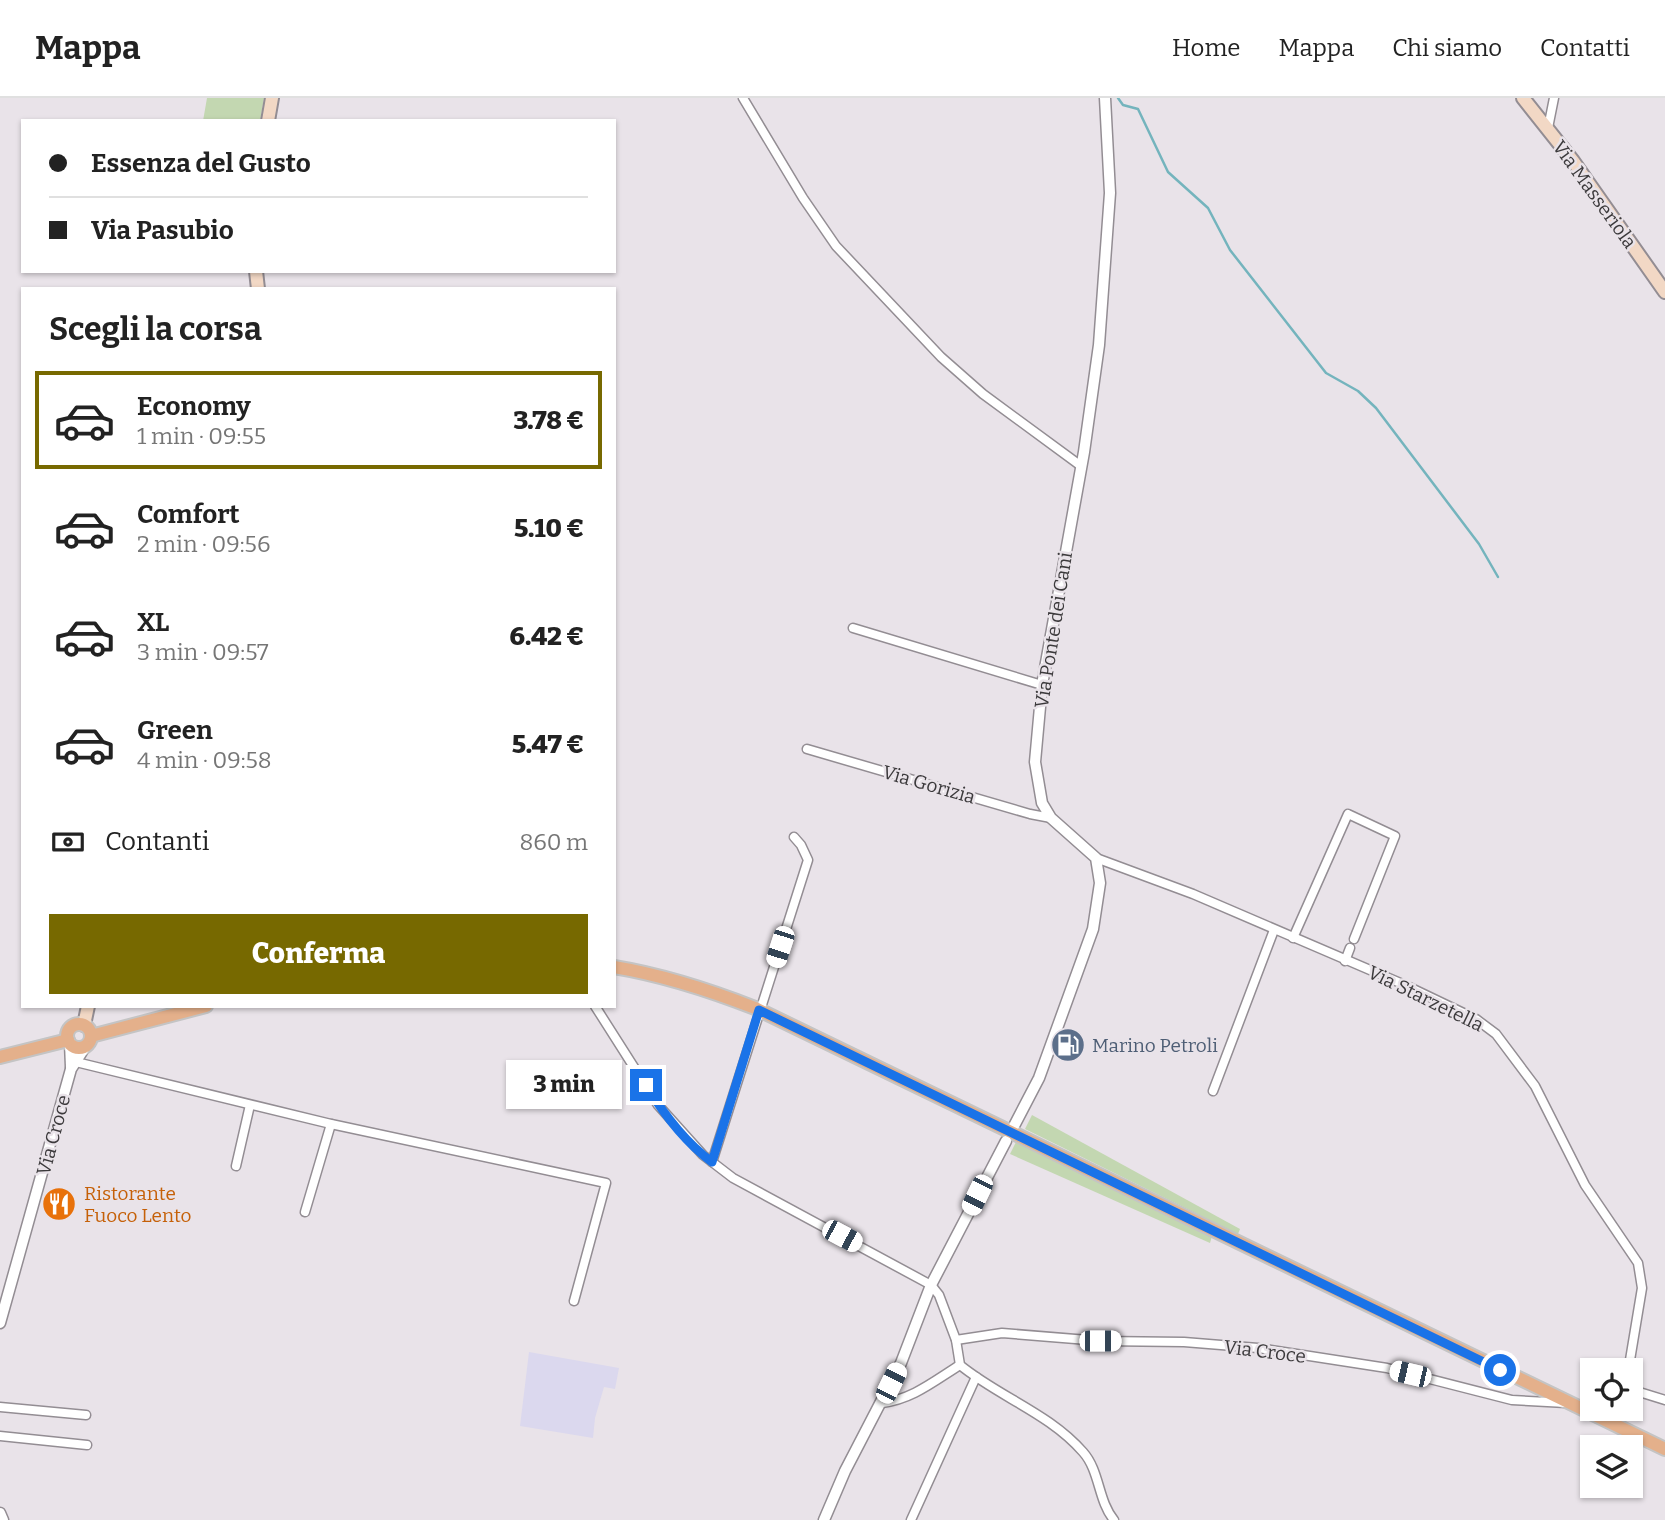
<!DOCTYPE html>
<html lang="it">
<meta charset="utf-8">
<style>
:root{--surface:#fff;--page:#f6f6f6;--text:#222;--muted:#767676;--line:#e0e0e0;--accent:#776900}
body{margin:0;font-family:Bitter,serif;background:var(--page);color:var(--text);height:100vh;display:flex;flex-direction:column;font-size:26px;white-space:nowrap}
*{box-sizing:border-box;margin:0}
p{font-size:23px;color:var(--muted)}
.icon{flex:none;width:38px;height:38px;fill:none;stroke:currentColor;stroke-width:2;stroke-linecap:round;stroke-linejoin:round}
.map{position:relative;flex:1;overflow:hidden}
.details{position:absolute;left:21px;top:189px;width:595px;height:721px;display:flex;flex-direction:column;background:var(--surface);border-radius:0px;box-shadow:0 2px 5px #0004}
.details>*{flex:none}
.hud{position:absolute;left:21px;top:21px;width:595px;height:154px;border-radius:0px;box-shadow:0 2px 5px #0004;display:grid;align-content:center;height:154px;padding:0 28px;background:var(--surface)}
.buttons{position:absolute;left:1580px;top:1260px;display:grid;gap:14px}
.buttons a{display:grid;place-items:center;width:63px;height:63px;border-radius:0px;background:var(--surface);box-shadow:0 2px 5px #0004;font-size:35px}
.end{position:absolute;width:32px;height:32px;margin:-16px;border:9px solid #1a73e8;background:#fff;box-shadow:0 0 0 4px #fff}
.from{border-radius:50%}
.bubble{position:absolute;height:49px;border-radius:0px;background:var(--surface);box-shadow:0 2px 5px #0004;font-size:23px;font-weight:800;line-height:49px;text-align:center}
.car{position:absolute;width:21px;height:42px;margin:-21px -10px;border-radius:9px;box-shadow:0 0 5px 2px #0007;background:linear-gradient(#fff 24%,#345 0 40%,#fff 0 76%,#345 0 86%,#fff 0)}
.hud b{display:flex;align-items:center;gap:24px;height:66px;font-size:26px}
.hud b+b{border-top:2px solid var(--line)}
.hud i{width:18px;height:18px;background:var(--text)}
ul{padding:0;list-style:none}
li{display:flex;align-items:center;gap:21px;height:98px;margin:0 14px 10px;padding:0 14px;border:4px solid transparent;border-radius:0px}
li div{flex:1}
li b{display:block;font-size:26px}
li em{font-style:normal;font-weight:800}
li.selected{border-color:var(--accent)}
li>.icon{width:63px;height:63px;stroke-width:1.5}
h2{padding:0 28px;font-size:32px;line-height:84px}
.pay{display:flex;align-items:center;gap:18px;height:77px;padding:0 28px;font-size:26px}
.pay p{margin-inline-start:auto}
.action{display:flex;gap:14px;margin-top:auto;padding:14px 28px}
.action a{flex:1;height:80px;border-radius:0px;background:var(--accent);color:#fff;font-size:28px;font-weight:800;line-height:80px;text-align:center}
header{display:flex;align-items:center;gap:42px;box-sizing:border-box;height:98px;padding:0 35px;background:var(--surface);border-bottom:2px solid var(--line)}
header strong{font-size:33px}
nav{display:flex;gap:38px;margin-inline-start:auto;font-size:24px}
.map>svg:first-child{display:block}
</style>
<header>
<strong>Mappa</strong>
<nav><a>Home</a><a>Mappa</a><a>Chi siamo</a><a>Contatti</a></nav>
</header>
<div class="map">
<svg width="1665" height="1422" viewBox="0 0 1665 1422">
<rect width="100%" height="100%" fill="#e9e3e9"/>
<polygon fill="#dbd8ee" points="529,1254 619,1270 615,1291 604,1289 595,1320 593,1340 520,1328"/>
<g fill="#c3d7b1">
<polygon points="207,0 264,0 260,23 203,23"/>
<polygon points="1032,1017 1240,1131 1238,1136 1025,1031"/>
<polygon points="1016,1044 1212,1138 1210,1145 1010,1056"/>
</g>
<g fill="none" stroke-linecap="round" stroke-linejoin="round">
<polyline stroke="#74b4bd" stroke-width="2.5" points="1118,0 1123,7 1138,11 1168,74 1208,110 1230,152 1326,275 1358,293 1376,310 1479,446 1498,479"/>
<g stroke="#938d93" stroke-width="11">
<g id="minor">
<polyline points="743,0 803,100 836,148 941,259 983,296 1081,368"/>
<polyline points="1548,30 1554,0"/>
<polyline points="853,530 1042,587"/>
<polyline points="807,651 1030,716 1051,720"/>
<polyline points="1096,760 1193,796 1405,887 1476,921 1496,936 1535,988 1585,1087 1638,1165 1642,1190 1630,1262 1636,1293 1631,1294"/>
<polyline points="1293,840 1348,716 1395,738 1354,841"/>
<polyline points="1345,863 1350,850"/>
<path d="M595,908L658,1007L703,1057L733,1080L931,1187L939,1197L956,1242L960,1267C999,1299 1049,1315 1083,1354C1100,1373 1098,1403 1114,1422"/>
<polyline points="76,964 331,1026 606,1085 574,1203"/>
<polyline points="1213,993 1274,832"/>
<polyline points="712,1064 808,762 801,747 794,739"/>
<polyline points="236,1068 250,1007"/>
<polyline points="305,1114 331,1026"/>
<polyline points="956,1242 1002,1235 1100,1243 1184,1244 1258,1250 1387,1270 1512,1302 1566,1305"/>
<polyline points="1636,1293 1665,1302"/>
<path d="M882,1305C913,1301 934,1283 960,1267"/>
<polyline points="0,1309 86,1317"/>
<polyline points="0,1338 87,1347"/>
<polyline points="911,1422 976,1279"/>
</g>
</g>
<g stroke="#938d93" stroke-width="13">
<g id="tertiary">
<polyline points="70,945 71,969"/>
<polyline points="1014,1028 1039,980 1093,831 1100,785 1096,760 1051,720 1042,705 1035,664 1042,587 1084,354 1099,247 1110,95 1105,0"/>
<polyline points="0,1225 71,971 85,949"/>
<polyline points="0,1415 3,1422"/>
<polyline points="824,1422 845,1373 901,1265 931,1187 1006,1043"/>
</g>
</g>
<g stroke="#938d93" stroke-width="16">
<g id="secondary">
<polyline points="1523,0 1573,63 1665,194"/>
<polyline points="268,23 272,0"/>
<polyline points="256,173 258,191"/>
<polyline points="84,927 88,908"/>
</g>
</g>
<g stroke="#c4c4c4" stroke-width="16">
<g id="primary">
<path d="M614,869C663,877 709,892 755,910L1665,1351"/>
<circle cx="79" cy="938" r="12"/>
<polyline points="91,938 206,908"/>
<polyline points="0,959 68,942"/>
</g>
</g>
<use href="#minor" stroke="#fff" stroke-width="8"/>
<use href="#tertiary" stroke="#fff" stroke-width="10"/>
<use href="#secondary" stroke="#f2d8c5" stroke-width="12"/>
<use href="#primary" stroke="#e4b08b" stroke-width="12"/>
</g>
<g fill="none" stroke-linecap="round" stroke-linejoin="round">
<path stroke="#1a73e8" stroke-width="9" d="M646,987C663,1015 686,1045 712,1064L759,912L1500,1272"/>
</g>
<defs>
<g id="fuel-disc" transform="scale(1.75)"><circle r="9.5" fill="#5c6f8a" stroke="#e9e3e9"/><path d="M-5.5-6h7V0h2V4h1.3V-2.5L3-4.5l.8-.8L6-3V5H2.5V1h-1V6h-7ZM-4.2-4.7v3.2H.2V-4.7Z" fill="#fff"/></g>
<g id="restaurant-disc" transform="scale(1.75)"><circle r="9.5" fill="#e8710a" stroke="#e9e3e9"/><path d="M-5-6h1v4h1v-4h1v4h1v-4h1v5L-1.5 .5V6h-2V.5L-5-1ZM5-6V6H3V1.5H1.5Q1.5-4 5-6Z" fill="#fff"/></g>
</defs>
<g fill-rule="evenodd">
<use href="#fuel-disc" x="1068" y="947"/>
<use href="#restaurant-disc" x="59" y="1106"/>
</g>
<g text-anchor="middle" stroke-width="5" stroke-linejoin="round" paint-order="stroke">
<g font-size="19" fill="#3c3a3c" stroke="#e9e3e9">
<text transform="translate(1595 96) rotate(54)" y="7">Via Masseriola</text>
<text transform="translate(1053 532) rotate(-81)" y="7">Via Ponte dei Cani</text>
<text transform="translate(929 686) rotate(16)" y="7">Via Gorizia</text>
<text transform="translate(1426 900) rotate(26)" y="7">Via Starzetella</text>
<text transform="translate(53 1037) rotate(-75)" y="7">Via Croce</text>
<text transform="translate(1265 1253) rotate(7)" y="7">Via Croce</text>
</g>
<g font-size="19" fill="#4e5e75" stroke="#e9e3e9" text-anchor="start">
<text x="1092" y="954">Marino Petroli</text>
</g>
<g font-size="19" fill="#c56008" stroke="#e9e3e9" text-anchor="start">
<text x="84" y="1102">Ristorante<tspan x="84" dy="22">Fuoco Lento</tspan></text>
</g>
</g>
</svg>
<div class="buttons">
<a><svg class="icon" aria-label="locate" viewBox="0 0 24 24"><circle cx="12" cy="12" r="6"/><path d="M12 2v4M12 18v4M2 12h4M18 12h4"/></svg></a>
<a><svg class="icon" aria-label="layers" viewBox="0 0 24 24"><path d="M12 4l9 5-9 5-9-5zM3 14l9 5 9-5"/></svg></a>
</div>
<i class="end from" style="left:1500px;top:1272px"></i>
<i class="end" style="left:646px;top:987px"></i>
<div class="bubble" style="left:506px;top:962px;width:116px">3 min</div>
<i class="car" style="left:780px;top:849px;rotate:198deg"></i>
<i class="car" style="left:977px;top:1097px;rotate:206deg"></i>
<i class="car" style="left:842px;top:1138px;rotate:118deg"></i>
<i class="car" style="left:1100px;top:1243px;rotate:90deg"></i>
<i class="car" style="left:1410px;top:1276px;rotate:283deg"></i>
<i class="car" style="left:891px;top:1285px;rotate:26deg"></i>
<div class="hud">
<b><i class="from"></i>Essenza del Gusto</b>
<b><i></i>Via Pasubio</b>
</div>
<section class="details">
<h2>Scegli la corsa</h2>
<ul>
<li class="selected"><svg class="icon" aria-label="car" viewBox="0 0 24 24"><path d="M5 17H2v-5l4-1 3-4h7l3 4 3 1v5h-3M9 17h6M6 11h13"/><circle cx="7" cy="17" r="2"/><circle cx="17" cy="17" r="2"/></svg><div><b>Economy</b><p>1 min · 09:55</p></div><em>3.78 €</em></li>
<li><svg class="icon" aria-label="car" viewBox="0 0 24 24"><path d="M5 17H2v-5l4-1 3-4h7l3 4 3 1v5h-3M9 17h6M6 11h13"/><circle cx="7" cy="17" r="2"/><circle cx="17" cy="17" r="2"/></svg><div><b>Comfort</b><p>2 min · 09:56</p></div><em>5.10 €</em></li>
<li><svg class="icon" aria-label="car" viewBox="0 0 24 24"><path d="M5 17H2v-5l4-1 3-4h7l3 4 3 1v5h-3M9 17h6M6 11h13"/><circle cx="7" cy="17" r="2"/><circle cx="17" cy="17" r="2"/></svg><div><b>XL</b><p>3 min · 09:57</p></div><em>6.42 €</em></li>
<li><svg class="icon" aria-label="car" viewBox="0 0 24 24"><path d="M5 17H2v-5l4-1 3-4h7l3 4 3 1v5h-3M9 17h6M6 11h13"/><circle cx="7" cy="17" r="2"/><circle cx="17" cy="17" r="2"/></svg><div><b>Green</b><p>4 min · 09:58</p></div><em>5.47 €</em></li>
</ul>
<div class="pay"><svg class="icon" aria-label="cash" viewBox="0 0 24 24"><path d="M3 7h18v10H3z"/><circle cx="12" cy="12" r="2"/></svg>Contanti<p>860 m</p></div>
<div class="action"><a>Conferma</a></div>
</section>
</div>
